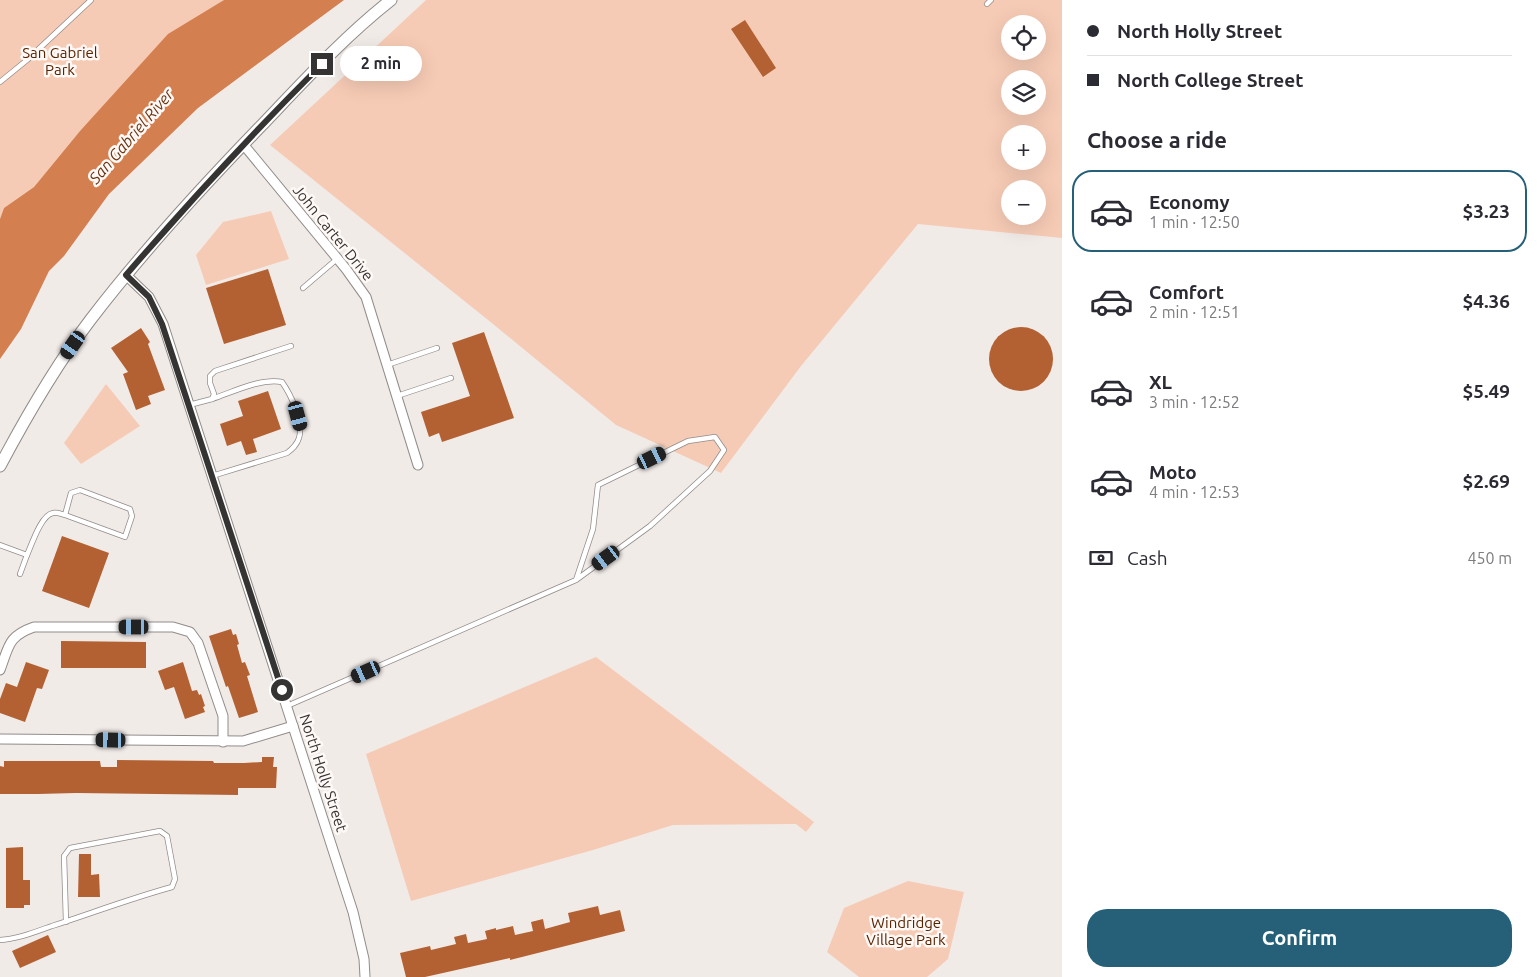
<!DOCTYPE html>
<meta charset="utf-8">
<style>
:root{--surface:#fff;--page:#f2f2f3;--text:#2b2b33;--muted:#7c7c81;--line:#e1e1e2;--accent:#256078}
body{margin:0;font-family:Ubuntu,sans-serif;background:var(--page);color:var(--text);height:100vh;display:flex;flex-direction:column;font-size:19px;white-space:nowrap}
*{box-sizing:border-box;margin:0}
p{font-size:16px;color:var(--muted)}
.icon{flex:none;width:28px;height:28px;fill:none;stroke:currentColor;stroke-width:2;stroke-linecap:round;stroke-linejoin:round}
.map{position:relative;flex:1;overflow:hidden}
.side{display:flex;flex-direction:column;background:var(--surface);width:475px}
.side>*{flex:none}
.top-card{display:grid;align-content:center;height:110px;padding:0 25px;background:var(--surface)}
.fabs{position:absolute;left:1001px;top:15px;display:grid;gap:10px}
.fabs a{display:grid;place-items:center;width:45px;height:45px;border-radius:50%;background:var(--surface);box-shadow:0 5px 20px #0002;font-size:25px}
.end{position:absolute;width:22px;height:22px;margin:-11px;border:6px solid #363433;background:#fff;box-shadow:0 0 0 2px #fff}
.from{border-radius:50%}
.bubble{position:absolute;height:35px;border-radius:18px;background:var(--surface);box-shadow:0 5px 20px #0002;font-size:16px;font-weight:700;line-height:35px;text-align:center}
.car{position:absolute;width:15px;height:30px;margin:-15px -8px;border-radius:6px;box-shadow:0 0 4px 1px #0007;background:linear-gradient(#222 24%,#8ab4d8 0 40%,#222 0 76%,#8ab4d8 0 86%,#222 0)}
.top-card b{display:flex;align-items:center;gap:18px;height:48px;font-size:19px}
.top-card b+b{border-top:1px solid var(--line)}
.top-card i{width:12px;height:12px;background:var(--text)}
ul{padding:0;list-style:none}
li{display:flex;align-items:center;gap:15px;height:82px;margin:0 10px 8px;padding:0 15px;border:2px solid transparent;border-radius:20px}
li div{flex:1}
li b{display:block;font-size:19px}
li em{font-style:normal;font-weight:700}
li.active{border-color:var(--accent)}
li>.icon{width:45px;height:45px;stroke-width:1.5}
h2{padding:0 25px;font-size:22px;line-height:60px}
.pay{display:flex;align-items:center;gap:12px;height:55px;padding:0 25px;font-size:19px}
.pay p{margin-inline-start:auto}
.cta{display:flex;gap:10px;margin-top:auto;padding:10px 25px}
.cta a{flex:1;height:58px;border-radius:20px;background:var(--accent);color:#fff;font-size:20px;font-weight:700;line-height:58px;text-align:center}
main{display:flex;flex:1;min-height:0}
.map>svg:first-child{display:block}
</style>
<main>
<div class="map">
<svg width="1062" height="977" viewBox="0 0 1062 977">
<rect width="100%" height="100%" fill="#f1ebe8"/>
<g fill="#f6cbb5" fill-rule="evenodd">
<polygon points="0,0 224,0 80,131 34,187 4,208 0,219"/>
<path d="M426,0H1062V238L918,224L801,366L721,473L616,425L493,324L270,145ZM1010,24H1038V51H1010ZM1010,79H1038V106H1010ZM1010,134H1038V161H1010ZM1010,189H1038V216H1010Z"/>
<polygon points="271,211 289,259 206,285 196,255 223,222"/>
<polygon points="106,384 140,426 81,464 64,443"/>
<polygon points="596,657 814,822 806,832 796,824 673,825 593,850 411,901 366,754"/>
<polygon points="908,881 964,892 948,959 927,977 859,977 827,952 844,908"/>
</g>
<polygon fill="#d47f50" points="224,0 344,0 198,108 109,194 64,256 49,271 21,329 0,359 0,219 4,208 34,187 80,131 168,34"/>
<g fill="#b36132">
<polygon points="745,20 776,68 763,77 731,29"/>
<polygon points="268,269 286,325 224,344 206,288"/>
<circle cx="1021" cy="359" r="32"/>
<polygon points="141,328 150,342 148,344 165,390 148,396 151,404 136,410 123,374 128,372 111,348"/>
<polygon points="484,332 514,418 442,442 439,433 429,437 421,412 470,396 452,343"/>
<polygon points="268,391 281,429 253,439 257,452 246,455 241,441 227,446 220,424 243,416 238,401"/>
<polygon points="62,536 109,553 89,608 42,591"/>
<polygon points="231,629 233,635 236,634 239,644 237,645 242,663 245,662 250,675 247,676 258,712 239,718 228,686 226,687 209,636"/>
<polygon points="61,641 146,642 146,668 61,668"/>
<polygon points="26,662 49,670 42,689 37,688 25,722 0,713 0,699 6,683 17,687"/>
<polygon points="183,662 192,691 197,690 199,695 201,694 205,706 203,707 205,712 185,719 174,687 165,690 158,671"/>
<polygon points="262,757 274,757 273,767 277,767 276,788 238,788 238,795 76,793 38,794 0,794 0,766 4,767 4,761 100,761 101,767 117,767 117,760 213,761 214,763 244,763 262,762"/>
<polygon points="23,847 23,880 30,880 30,905 24,905 24,908 6,908 6,848"/>
<polygon points="79,854 91,854 91,875 99,874 100,897 78,897"/>
<polygon points="598,906 600,915 620,910 625,931 510,960 510,958 425,977 406,977 400,953 430,946 431,950 456,944 454,937 466,934 468,943 487,939 485,931 496,928 496,930 513,926 515,935 533,931 531,922 543,919 545,929 570,922 568,913"/>
<polygon points="48,935 56,952 20,968 12,951"/>
</g>
<g fill="none" stroke-linecap="round" stroke-linejoin="round">
<g stroke="#918c8a" stroke-width="6">
<g id="service">
<polyline points="987,4 991,0"/>
<polyline points="0,82 27,60 91,0"/>
<polyline points="303,288 337,259"/>
<polyline points="387,365 437,348"/>
<polyline points="397,396 451,378"/>
<path d="M212,399C233,392 260,378 282,382C291,395 304,422 299,438C297,445 292,449 287,453L212,476"/>
<polyline points="189,405 212,399 214,394 210,383 210,376 215,371 291,346"/>
<path d="M0,545L27,555C32,544 41,515 53,513C57,512 61,514 65,515L125,537L132,516L130,509L80,490L71,493L65,515"/>
<polyline points="20,574 27,555"/>
<polyline points="287,706 576,580 650,526 710,471 724,450 715,437 688,441 598,485 593,529 576,580"/>
<path d="M0,940C18,939 35,932 52,926C92,913 132,898 172,887L175,879L167,836L160,831L70,848L64,856L66,922"/>
</g>
</g>
<g stroke="#918c8a" stroke-width="11">
<g id="minor">
<polyline points="243,144 346,269 366,297 418,465"/>
<polyline points="126,275 149,297 163,324 353,912 364,959 365,977"/>
<path d="M0,670C9,646 8,636 34,627H173L190,632L198,643L223,716V742"/>
<polyline points="0,739 243,741 293,726"/>
</g>
</g>
<g stroke="#918c8a" stroke-width="13">
<path id="tertiary" d="M0,466C27,415 56,365 91,319C143,251 202,187 261,126C303,82 344,37 391,0"/>
</g>
<use href="#service" stroke="#fff" stroke-width="4.5"/>
<use href="#minor" stroke="#fff" stroke-width="9"/>
<use href="#tertiary" stroke="#fff" stroke-width="11"/>
</g>
<g fill="none" stroke-linecap="round" stroke-linejoin="round">
<path stroke="#363433" stroke-width="6" d="M282,690L162,324L149,297L126,275C189,202 254,132 322,64"/>
</g>
<g text-anchor="middle" stroke-width="5" stroke-linejoin="round" paint-order="stroke">
<g font-size="15" fill="#592300" stroke="#fef9f6">
<text x="60" y="58">San Gabriel<tspan x="60" dy="17">Park</tspan></text>
<text x="906" y="928">Windridge<tspan x="906" dy="17">Village Park</tspan></text>
</g>
<g font-size="15" fill="#363433" stroke="#fef9f6">
<text transform="translate(333 233) rotate(51)" y="5">John Carter Drive</text>
<text transform="translate(323 773) rotate(72)" y="5">North Holly Street</text>
</g>
<g font-size="16" font-style="italic" fill="#6c3412" stroke="#fef9f6">
<text transform="translate(131 136) rotate(-49)" y="6">San Gabriel River</text>
</g>
</g>
</svg>
<div class="fabs">
<a><svg class="icon" aria-label="locate" viewBox="0 0 24 24"><circle cx="12" cy="12" r="6"/><path d="M12 2v4M12 18v4M2 12h4M18 12h4"/></svg></a>
<a><svg class="icon" aria-label="layers" viewBox="0 0 24 24"><path d="M12 4l9 5-9 5-9-5zM3 14l9 5 9-5"/></svg></a>
<a>+</a>
<a>−</a>
</div>
<i class="end from" style="left:282px;top:690px"></i>
<i class="end" style="left:322px;top:64px"></i>
<div class="bubble" style="left:340px;top:46px;width:82px">2 min</div>
<i class="car" style="left:73px;top:345px;rotate:215deg"></i>
<i class="car" style="left:298px;top:416px;rotate:165deg"></i>
<i class="car" style="left:652px;top:458px;rotate:64deg"></i>
<i class="car" style="left:606px;top:558px;rotate:234deg"></i>
<i class="car" style="left:134px;top:627px;rotate:270deg"></i>
<i class="car" style="left:366px;top:672px;rotate:246deg"></i>
<i class="car" style="left:111px;top:740px;rotate:271deg"></i>
</div>
<section class="side">
<div class="top-card">
<b><i class="from"></i>North Holly Street</b>
<b><i></i>North College Street</b>
</div>
<h2>Choose a ride</h2>
<ul>
<li class="active"><svg class="icon" aria-label="car" viewBox="0 0 24 24"><path d="M5 17H2v-5l4-1 3-4h7l3 4 3 1v5h-3M9 17h6M6 11h13"/><circle cx="7" cy="17" r="2"/><circle cx="17" cy="17" r="2"/></svg><div><b>Economy</b><p>1 min · 12:50</p></div><em>$3.23</em></li>
<li><svg class="icon" aria-label="car" viewBox="0 0 24 24"><path d="M5 17H2v-5l4-1 3-4h7l3 4 3 1v5h-3M9 17h6M6 11h13"/><circle cx="7" cy="17" r="2"/><circle cx="17" cy="17" r="2"/></svg><div><b>Comfort</b><p>2 min · 12:51</p></div><em>$4.36</em></li>
<li><svg class="icon" aria-label="car" viewBox="0 0 24 24"><path d="M5 17H2v-5l4-1 3-4h7l3 4 3 1v5h-3M9 17h6M6 11h13"/><circle cx="7" cy="17" r="2"/><circle cx="17" cy="17" r="2"/></svg><div><b>XL</b><p>3 min · 12:52</p></div><em>$5.49</em></li>
<li><svg class="icon" aria-label="car" viewBox="0 0 24 24"><path d="M5 17H2v-5l4-1 3-4h7l3 4 3 1v5h-3M9 17h6M6 11h13"/><circle cx="7" cy="17" r="2"/><circle cx="17" cy="17" r="2"/></svg><div><b>Moto</b><p>4 min · 12:53</p></div><em>$2.69</em></li>
</ul>
<div class="pay"><svg class="icon" aria-label="cash" viewBox="0 0 24 24"><path d="M3 7h18v10H3z"/><circle cx="12" cy="12" r="2"/></svg>Cash<p>450 m</p></div>
<div class="cta"><a>Confirm</a></div>
</section>
</main>
